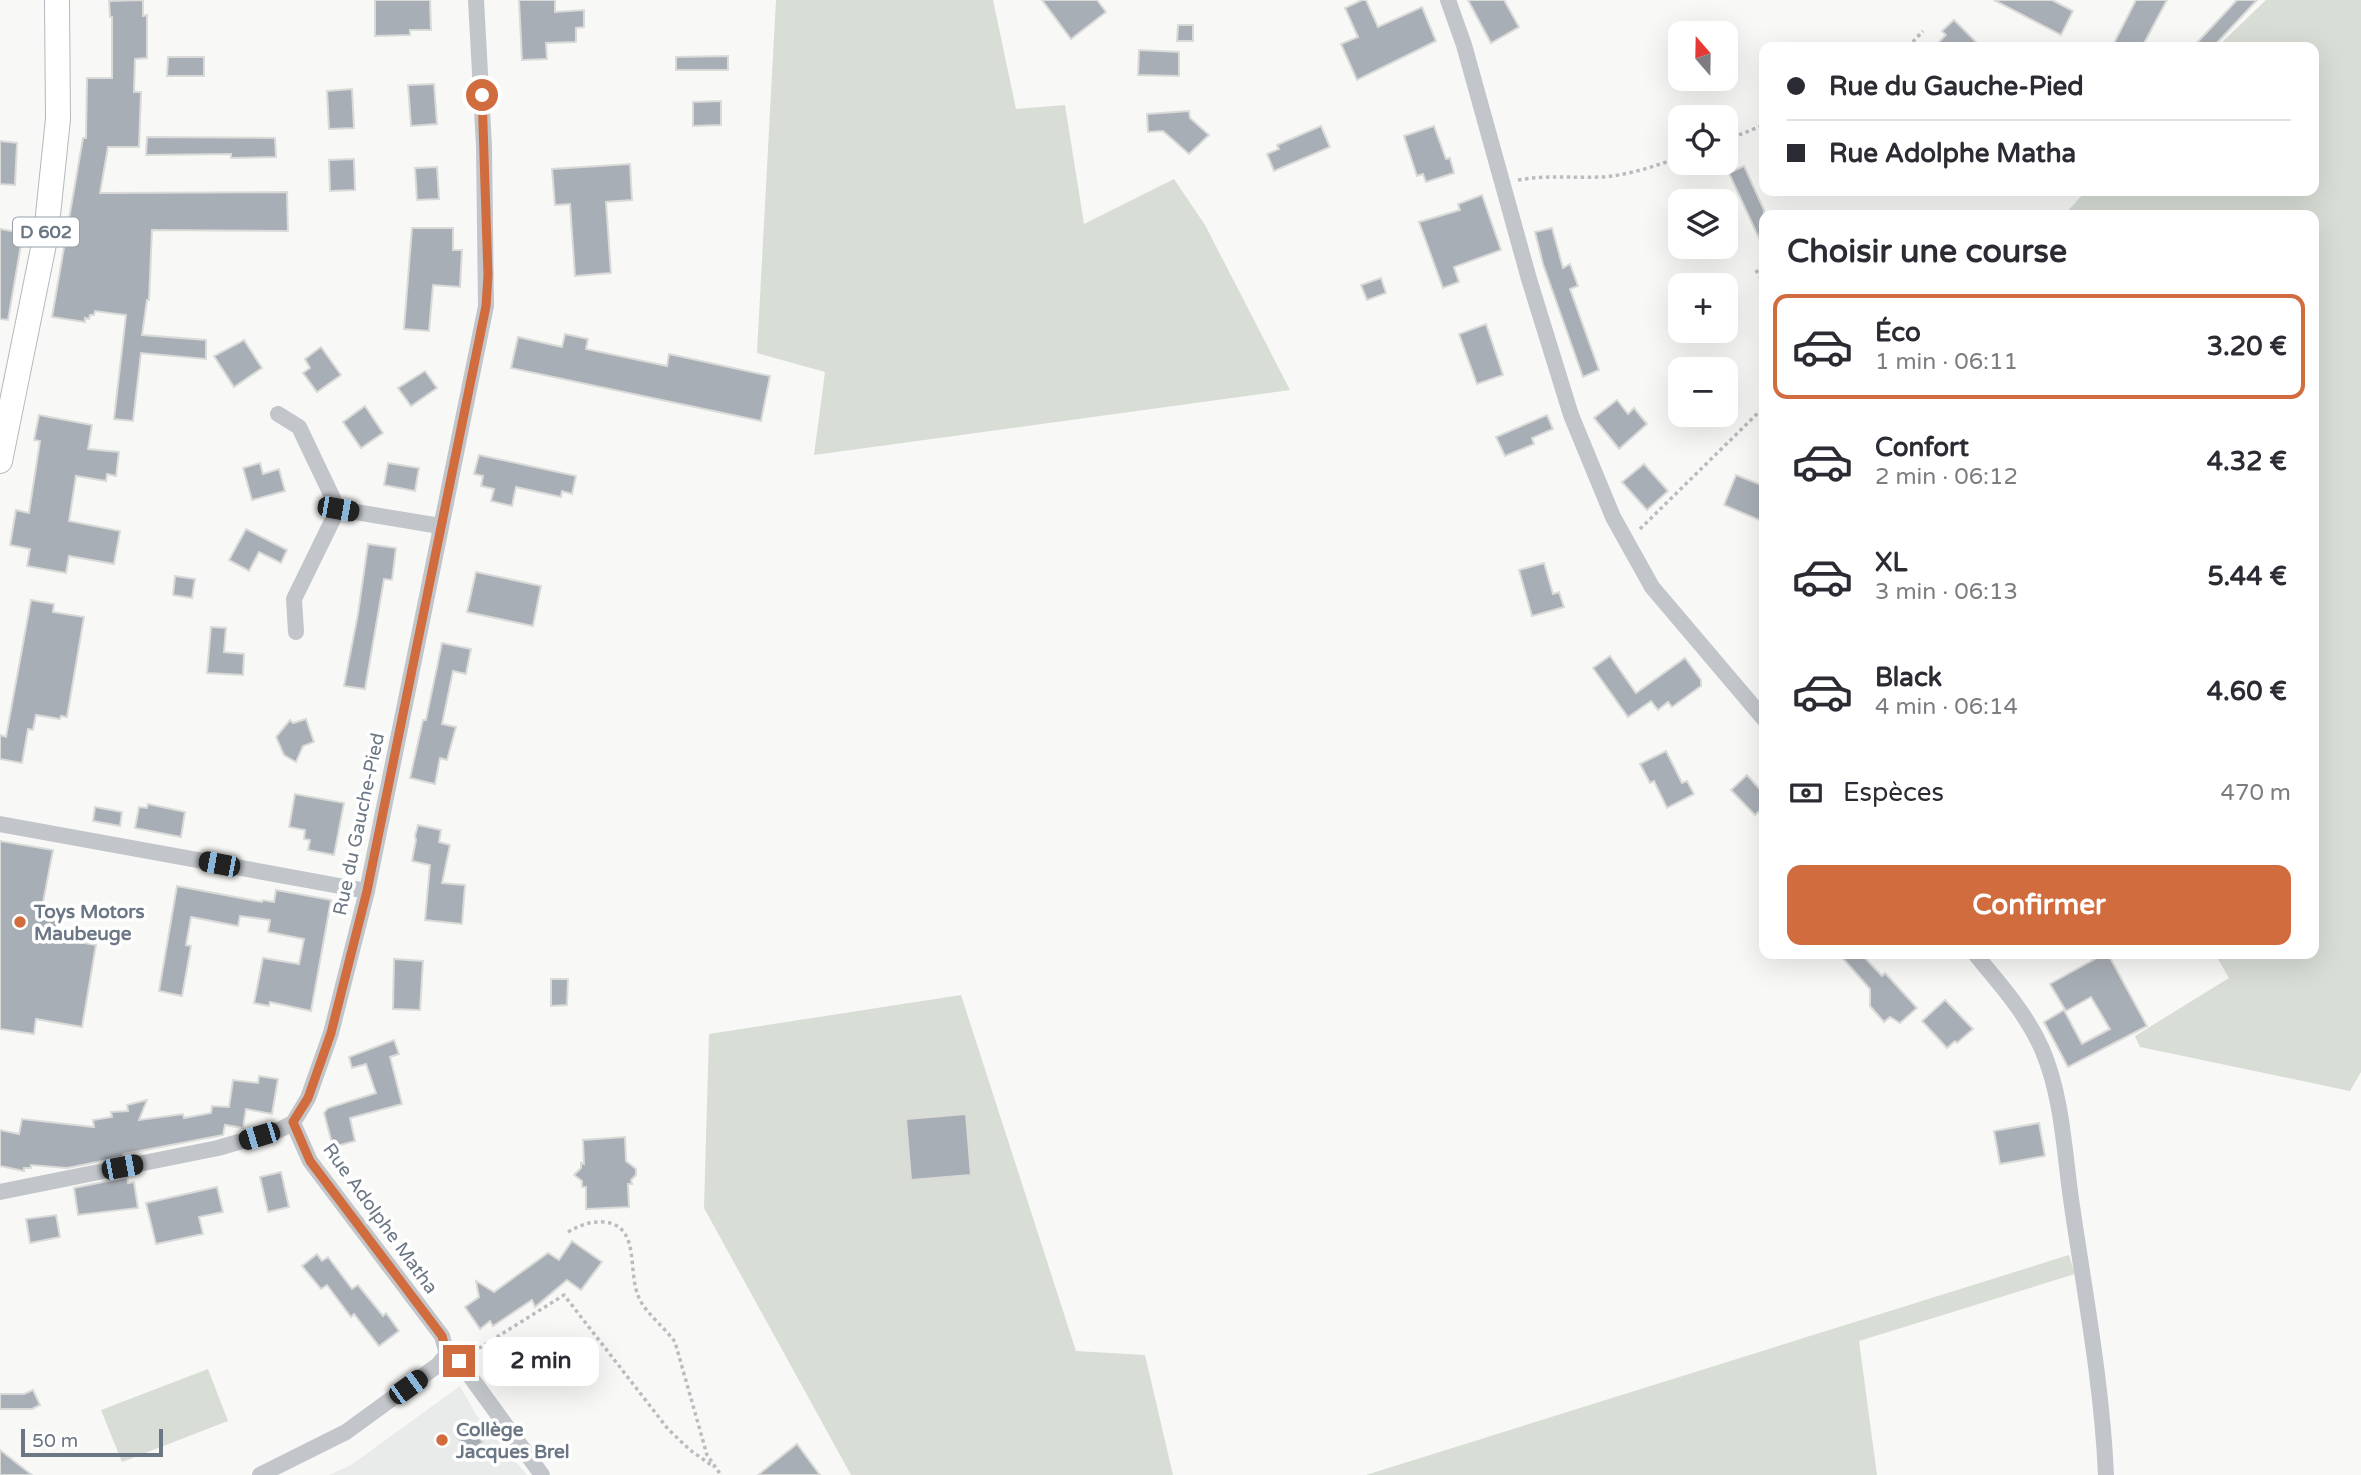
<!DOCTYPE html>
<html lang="fr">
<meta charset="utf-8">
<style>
:root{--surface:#fff;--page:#f2f2f3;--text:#2b2b33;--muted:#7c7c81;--line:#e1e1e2;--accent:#d16c3e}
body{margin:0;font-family:"Varela Round",sans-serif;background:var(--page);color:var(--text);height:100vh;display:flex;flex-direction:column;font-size:26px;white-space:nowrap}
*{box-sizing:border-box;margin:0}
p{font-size:23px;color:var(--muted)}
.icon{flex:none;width:38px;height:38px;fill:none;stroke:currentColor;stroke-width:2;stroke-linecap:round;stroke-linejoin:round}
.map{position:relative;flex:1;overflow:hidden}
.details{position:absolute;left:1759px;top:210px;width:560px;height:749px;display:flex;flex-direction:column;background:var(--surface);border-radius:14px;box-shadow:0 7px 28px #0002}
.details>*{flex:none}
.banner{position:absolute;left:1759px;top:42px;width:560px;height:154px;border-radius:14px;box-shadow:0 7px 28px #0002;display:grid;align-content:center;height:154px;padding:0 28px;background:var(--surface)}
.needle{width:46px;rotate:340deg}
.tools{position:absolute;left:1668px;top:21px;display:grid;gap:14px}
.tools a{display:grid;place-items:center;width:70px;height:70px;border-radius:14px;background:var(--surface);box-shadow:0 7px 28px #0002;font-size:35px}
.scale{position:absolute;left:21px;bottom:18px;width:142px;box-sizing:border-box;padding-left:7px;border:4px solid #6b7784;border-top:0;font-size:19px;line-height:24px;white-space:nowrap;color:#6b7784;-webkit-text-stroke:5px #fff;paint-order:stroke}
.end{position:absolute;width:32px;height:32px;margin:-16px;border:9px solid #d16c3e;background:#fff;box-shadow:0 0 0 4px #fff}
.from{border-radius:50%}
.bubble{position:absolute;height:49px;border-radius:14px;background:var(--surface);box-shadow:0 7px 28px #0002;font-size:23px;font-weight:800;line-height:49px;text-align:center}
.car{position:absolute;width:21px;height:42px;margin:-21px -10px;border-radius:9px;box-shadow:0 0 5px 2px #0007;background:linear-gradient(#222 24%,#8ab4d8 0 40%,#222 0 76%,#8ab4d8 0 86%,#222 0)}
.banner b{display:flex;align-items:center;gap:24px;height:66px;font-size:26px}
.banner b+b{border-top:2px solid var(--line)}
.banner i{width:18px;height:18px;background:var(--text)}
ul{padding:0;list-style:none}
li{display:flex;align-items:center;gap:21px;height:105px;margin:0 14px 10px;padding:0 14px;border:4px solid transparent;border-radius:14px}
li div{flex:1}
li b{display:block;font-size:26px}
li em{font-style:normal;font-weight:800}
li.active{border-color:var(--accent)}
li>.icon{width:63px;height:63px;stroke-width:1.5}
h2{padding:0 28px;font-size:32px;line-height:84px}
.pay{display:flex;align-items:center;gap:18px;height:77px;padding:0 28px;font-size:26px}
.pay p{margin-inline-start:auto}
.button{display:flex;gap:14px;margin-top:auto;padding:14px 28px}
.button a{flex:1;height:80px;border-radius:14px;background:var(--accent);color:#fff;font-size:28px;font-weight:800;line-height:80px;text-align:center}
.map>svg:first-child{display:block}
</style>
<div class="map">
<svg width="2361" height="1475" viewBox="0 0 2361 1475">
<rect width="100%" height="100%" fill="#f8f8f6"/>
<polygon fill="#e9eaea" points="460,1386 477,1416 527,1475 329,1475 351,1465"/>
<g fill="#d8ddd6">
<polygon points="776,0 993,0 1016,109 1065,105 1084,224 1174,179 1205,225 1290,390 814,455 825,372 757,353"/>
<polygon points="2266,0 2361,0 2361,1072 2350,1091 2140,1047 2135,1036 2229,978 2215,954 2314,954 2314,215 2064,215 2086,191 2314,191 2314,47 2217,47"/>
<polygon points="961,995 1076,1351 1145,1355 1173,1475 851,1475 704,1208 709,1034"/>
<polygon points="2069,1255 2075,1274 1859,1341 1877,1475 1366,1475"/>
<polygon points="208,1369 228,1421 122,1462 101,1410"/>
</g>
<g fill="#a8aeb5" stroke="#dadad9" stroke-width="2">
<polygon points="143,0 143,16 147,15 147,58 135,59 134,92 141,92 139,147 108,147 100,193 287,192 288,231 152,230 149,300 147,300 142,335 206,340 206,359 141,353 133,421 114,419 126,315 95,311 94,315 90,315 89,319 85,318 85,322 52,317 83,138 86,138 87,78 112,78 112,17 110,17 109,1"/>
<polygon points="375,0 430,0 431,30 410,30 410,35 375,36"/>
<polygon points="519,0 555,0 555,12 584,10 584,27 576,28 576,42 546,43 547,59 522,60"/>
<polygon points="1042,0 1097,0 1106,12 1071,39"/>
<polygon points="1362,0 1366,0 1378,27 1422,7 1436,41 1357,80 1341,44 1358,37 1345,8"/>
<polygon points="1468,0 1504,0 1519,27 1491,43"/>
<polygon points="1994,0 2052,0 2073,11 2061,35"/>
<polygon points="2136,0 2167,0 2142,47 2112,47"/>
<polygon points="2237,0 2257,0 2213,47 2193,47"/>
<polygon points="1954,20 1981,47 1934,47 1946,35 1942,31"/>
<polygon points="1178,25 1193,25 1193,41 1177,41"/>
<polygon points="1139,50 1179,52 1179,76 1138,75"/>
<polygon points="728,56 728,70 676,70 676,57"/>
<polygon points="168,57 204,57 204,76 167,76"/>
<polygon points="434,84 437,124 411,126 408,85"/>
<polygon points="352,89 354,128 329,129 327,91"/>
<polygon points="721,101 721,125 693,126 693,102"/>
<polygon points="1189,111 1190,118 1209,135 1189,154 1163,131 1148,132 1147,114"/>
<polygon points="1321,126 1330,147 1274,171 1267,154 1279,149 1277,145"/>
<polygon points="1434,126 1446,159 1450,158 1454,173 1426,182 1423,174 1417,176 1404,136"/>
<polygon points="147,137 275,138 276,157 231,158 231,154 146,155"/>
<polygon points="0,141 17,143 15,185 0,184"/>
<polygon points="354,159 355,190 330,191 329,160"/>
<polygon points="630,164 632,200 606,202 611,273 575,276 570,204 555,205 552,169"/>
<polygon points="1744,166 1764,210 1764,249 1729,173"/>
<polygon points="437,167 439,199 417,200 415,168"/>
<polygon points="1482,195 1501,250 1454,267 1459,282 1443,288 1419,222 1460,210 1458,204"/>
<polygon points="412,228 453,228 453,250 462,250 460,287 433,285 429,331 404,329"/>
<polygon points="1552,228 1563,268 1570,264 1578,286 1570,289 1599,370 1583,377 1543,264 1535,232"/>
<polygon points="0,229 23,233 8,320 0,319"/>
<polygon points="1381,278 1386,293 1367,300 1361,285"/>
<polygon points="1486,324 1503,375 1477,384 1459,334"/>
<polygon points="565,334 588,339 586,349 667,366 669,354 770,376 761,421 511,368 518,337 562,347"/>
<polygon points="244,340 262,368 234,387 214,356"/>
<polygon points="321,347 341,375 317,392 303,373 310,368 305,359"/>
<polygon points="425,371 437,388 411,406 398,388"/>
<polygon points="1617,400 1628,414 1634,408 1647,424 1619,449 1594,418"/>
<polygon points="365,406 383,433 361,448 343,422"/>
<polygon points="39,415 92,425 88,449 119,452 116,476 107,474 106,481 76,476 69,521 120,531 114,564 69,556 66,573 27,566 30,549 10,545 16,510 29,513 40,441 34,440"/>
<polygon points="1547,415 1553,429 1532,438 1534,444 1505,456 1496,437"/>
<polygon points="479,455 576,476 572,494 562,491 561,497 516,487 512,506 491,501 494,489 481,486 483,476 474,474"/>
<polygon points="260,463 263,474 279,469 285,491 252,500 243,468"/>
<polygon points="388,463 419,468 415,491 384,485"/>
<polygon points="1644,464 1668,491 1647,510 1622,482"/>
<polygon points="1736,475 1764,486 1764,522 1724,505"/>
<polygon points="246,529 287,550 281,563 259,552 249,571 229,560"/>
<polygon points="368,544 396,548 392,580 384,579 365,689 344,686 358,614"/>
<polygon points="1544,563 1553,594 1559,592 1564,607 1532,616 1519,570"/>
<polygon points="476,572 541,586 533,626 467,612"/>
<polygon points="175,576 195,579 192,598 173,595"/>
<polygon points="31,600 54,604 53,612 84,617 67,717 61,716 60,719 36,715 33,730 28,729 22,763 0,759 0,735 6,737"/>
<polygon points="211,627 226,628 224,652 244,654 243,675 207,673"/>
<polygon points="442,643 471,649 466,674 453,671 442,724 456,727 447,760 440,758 435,784 410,778 423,720 426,720"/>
<polygon points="1610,656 1636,693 1685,658 1701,680 1701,686 1672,707 1668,702 1658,710 1651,701 1628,717 1593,668"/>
<polygon points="306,719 314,742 303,746 296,762 284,755 276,737 290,720 293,723"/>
<polygon points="1666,751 1682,783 1687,781 1694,794 1667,808 1654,781 1650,783 1640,764"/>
<polygon points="1747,775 1764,794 1764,807 1755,815 1731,790"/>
<polygon points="295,794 344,803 334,855 308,850 310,840 304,839 305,830 289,827"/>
<polygon points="148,804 185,812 181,837 135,828 139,807 147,808"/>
<polygon points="95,807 122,812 120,826 93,821"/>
<polygon points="418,825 441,830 439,842 450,845 442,883 465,885 462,924 425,920 430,865 412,861 416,840 415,836"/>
<polygon points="0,841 53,850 42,908 60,910 55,938 96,945 82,1027 36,1019 34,1034 0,1029"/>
<polygon points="177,886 262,902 263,900 274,902 276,890 331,900 311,1011 270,1002 269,1006 254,1003 263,958 299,964 304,939 268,932 270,920 240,916 238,926 191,917 186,945 191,946 182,996 159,991"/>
<polygon points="1839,954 1861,954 1882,976 1885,973 1917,1008 1900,1023 1890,1017 1884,1022 1870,1006 1870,989"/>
<polygon points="2104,954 2108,954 2147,1026 2068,1067 2044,1022 2064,1010 2082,1044 2110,1029 2091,997 2066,1011 2050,984"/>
<polygon points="394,959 423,961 420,1010 393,1009"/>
<polygon points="551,979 568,979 567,1005 551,1006"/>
<polygon points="1945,1000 1973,1029 1957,1043 1955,1041 1947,1048 1922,1021"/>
<polygon points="394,1040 399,1054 390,1057 402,1104 350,1118 355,1141 333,1147 324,1113 328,1108 376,1093 366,1064 352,1068 349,1057"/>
<polygon points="259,1076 278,1079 272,1114 246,1109 243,1128 225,1125 223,1135 124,1154 122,1157 67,1168 31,1165 31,1168 24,1168 24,1171 0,1166 0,1130 19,1134 22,1119 94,1127 93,1120 112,1117 111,1112 128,1111 127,1105 147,1100 139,1120 183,1114 184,1118 211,1113 212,1106 229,1107 233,1080 258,1083"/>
<polygon points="966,1114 971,1175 911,1180 906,1119"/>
<polygon points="2039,1123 2045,1156 2000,1164 1994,1131"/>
<polygon points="625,1137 626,1161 636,1169 636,1175 631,1180 632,1184 628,1184 629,1207 586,1209 586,1187 582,1187 582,1181 574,1175 581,1168 581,1163 584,1164 583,1140"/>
<polygon points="281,1172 289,1207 268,1212 260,1177"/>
<polygon points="127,1177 128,1183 134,1182 138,1208 78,1215 74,1188"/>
<polygon points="217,1187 223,1212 199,1217 203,1234 156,1244 146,1203"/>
<polygon points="56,1215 60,1237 30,1243 26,1219"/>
<polygon points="572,1241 602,1262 581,1290 567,1280 535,1307 532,1300 493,1326 490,1321 480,1329 465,1307 479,1297 476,1281 494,1292 548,1253 559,1260"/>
<polygon points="317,1254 322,1261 328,1257 352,1289 358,1285 383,1316 386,1313 399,1331 379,1346 354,1314 351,1317 327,1285 321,1289 302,1266"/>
<polygon points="33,1390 40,1405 32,1409 0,1409 0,1394 24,1394"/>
<polygon points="468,1424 483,1442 470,1452 455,1435"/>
<polygon points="797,1444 820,1475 758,1475"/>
<polygon points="0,1450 32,1475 0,1475"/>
</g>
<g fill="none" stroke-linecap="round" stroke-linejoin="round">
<g stroke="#b4b7bb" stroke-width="26">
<polyline id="primary" points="0,461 46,234 58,119 57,0"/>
</g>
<g stroke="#babdbf" stroke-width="3.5" stroke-dasharray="3.5 3.5" stroke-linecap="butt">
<polyline points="1908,47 1923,31"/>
<polyline points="1726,140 1764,125"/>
<path d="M1518,180C1546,175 1572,178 1600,177C1626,176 1656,166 1680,157"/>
<polyline points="1756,270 1764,283"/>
<polyline points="1640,529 1764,407"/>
<path d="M568,1232C580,1225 591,1221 605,1222C642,1227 626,1273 640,1300C647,1314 665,1328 675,1342L707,1455L721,1475"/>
<polyline points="473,1352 564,1295 668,1429 690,1450 714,1467"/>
</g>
<g stroke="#c2c5c9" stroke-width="16">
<polyline points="1448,0 1464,45 1529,279 1571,415 1613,517 1652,587 1764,719"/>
<polyline points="278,414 299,427 338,509 294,599 296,632"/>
<polyline points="338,509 440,526"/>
<polyline points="0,824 367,891"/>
<path d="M1975,954C2000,984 2026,1013 2042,1049C2063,1098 2064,1153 2072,1206C2085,1295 2102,1384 2106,1475"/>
<polyline points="293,1123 308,1098 331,1033 367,891 486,306 484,146 476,0"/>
<polyline points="0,1192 218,1148 279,1130 293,1123 310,1161 442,1336 447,1354 459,1361 542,1475"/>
<polyline points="260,1475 346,1432 438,1365 447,1354"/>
</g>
<use href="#primary" stroke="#fff" stroke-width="24"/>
</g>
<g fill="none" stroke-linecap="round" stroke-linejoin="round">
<polyline stroke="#d16c3e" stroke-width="9" points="459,1361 447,1354 442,1336 310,1161 293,1122 308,1098 331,1033 367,891 486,306 488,275 482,95"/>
</g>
<g fill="#d16c3e" stroke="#fff" stroke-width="2.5">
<circle cx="20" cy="922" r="7"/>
<circle cx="442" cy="1440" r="7"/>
</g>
<g text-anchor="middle" stroke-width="7" stroke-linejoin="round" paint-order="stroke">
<rect fill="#fff" stroke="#97a0a9" stroke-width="2" x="13" y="217.5" width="66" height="29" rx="5"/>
<g font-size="18" font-weight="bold" fill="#6b7784">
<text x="46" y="238">D 602</text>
</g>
<g font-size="19" fill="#6b7784" stroke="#fff">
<text transform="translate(358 824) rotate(-78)" y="7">Rue du Gauche-Pied</text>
<text transform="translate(381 1218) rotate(54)" y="7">Rue Adolphe Matha</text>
</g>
<g font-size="19" font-weight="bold" fill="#6b7784" stroke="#fff" text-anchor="start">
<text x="34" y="918">Toys Motors<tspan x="34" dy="22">Maubeuge</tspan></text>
<text x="456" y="1436">Collège<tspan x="456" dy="22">Jacques Brel</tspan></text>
</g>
</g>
</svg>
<div class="tools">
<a><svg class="needle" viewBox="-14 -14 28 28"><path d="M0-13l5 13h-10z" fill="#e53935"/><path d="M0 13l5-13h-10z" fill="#7c7c81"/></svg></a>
<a><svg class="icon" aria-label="locate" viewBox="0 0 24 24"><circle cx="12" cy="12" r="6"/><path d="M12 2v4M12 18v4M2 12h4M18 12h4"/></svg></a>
<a><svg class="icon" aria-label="layers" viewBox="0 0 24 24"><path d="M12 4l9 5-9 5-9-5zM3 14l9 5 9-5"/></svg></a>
<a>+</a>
<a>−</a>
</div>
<div class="scale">50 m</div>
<i class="end from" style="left:482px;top:95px"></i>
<i class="end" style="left:459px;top:1361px"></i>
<div class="bubble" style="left:483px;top:1337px;width:116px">2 min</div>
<i class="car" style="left:338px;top:509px;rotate:100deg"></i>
<i class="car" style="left:219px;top:864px;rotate:281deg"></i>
<i class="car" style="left:259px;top:1136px;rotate:253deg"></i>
<i class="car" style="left:122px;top:1167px;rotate:79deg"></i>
<i class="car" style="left:408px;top:1387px;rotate:54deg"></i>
<div class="banner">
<b><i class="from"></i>Rue du Gauche-Pied</b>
<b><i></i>Rue Adolphe Matha</b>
</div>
<section class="details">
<h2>Choisir une course</h2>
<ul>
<li class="active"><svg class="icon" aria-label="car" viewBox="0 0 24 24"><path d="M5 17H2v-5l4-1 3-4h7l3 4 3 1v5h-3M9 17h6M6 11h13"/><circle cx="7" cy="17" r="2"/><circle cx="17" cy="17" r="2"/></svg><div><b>Éco</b><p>1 min · 06:11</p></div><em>3.20 €</em></li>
<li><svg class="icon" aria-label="car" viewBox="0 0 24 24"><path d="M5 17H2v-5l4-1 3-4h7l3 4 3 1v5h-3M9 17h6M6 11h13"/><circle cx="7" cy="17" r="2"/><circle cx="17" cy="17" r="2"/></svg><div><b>Confort</b><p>2 min · 06:12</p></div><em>4.32 €</em></li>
<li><svg class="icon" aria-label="car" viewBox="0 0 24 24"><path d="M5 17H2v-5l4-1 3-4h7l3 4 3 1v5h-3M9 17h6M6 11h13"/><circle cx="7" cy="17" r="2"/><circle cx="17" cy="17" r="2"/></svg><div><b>XL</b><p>3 min · 06:13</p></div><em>5.44 €</em></li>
<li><svg class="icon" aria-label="car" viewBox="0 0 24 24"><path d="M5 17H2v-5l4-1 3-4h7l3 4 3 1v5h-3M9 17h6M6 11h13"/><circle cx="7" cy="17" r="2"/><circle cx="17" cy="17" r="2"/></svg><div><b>Black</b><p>4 min · 06:14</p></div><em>4.60 €</em></li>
</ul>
<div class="pay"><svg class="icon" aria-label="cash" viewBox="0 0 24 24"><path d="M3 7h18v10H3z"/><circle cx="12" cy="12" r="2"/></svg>Espèces<p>470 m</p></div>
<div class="button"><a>Confirmer</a></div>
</section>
</div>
